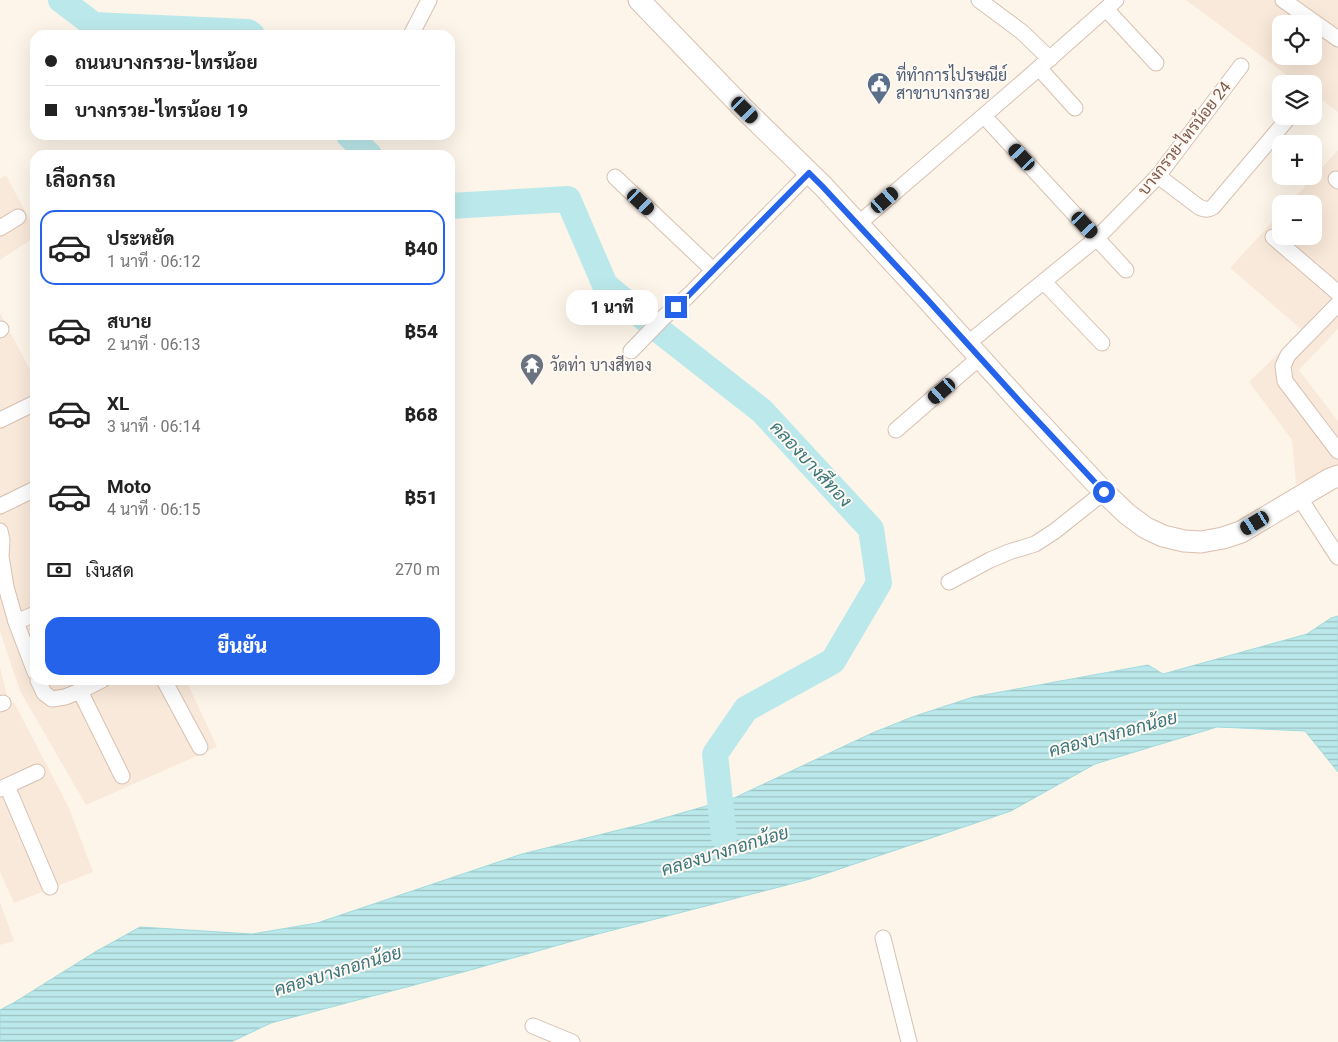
<!DOCTYPE html>
<html lang="th">
<meta charset="utf-8">
<style>
:root{--surface:#fff;--page:#f2f2f2;--text:#222;--muted:#767676;--line:#e0e0e0;--accent:#2563eb}
body{margin:0;font-family:Roboto,Sarabun,sans-serif;background:var(--page);color:var(--text);height:100vh;display:flex;flex-direction:column;font-size:19px;white-space:nowrap}
*{box-sizing:border-box;margin:0}
p{font-size:16px;color:var(--muted)}
.icon{flex:none;width:28px;height:28px;fill:none;stroke:currentColor;stroke-width:2;stroke-linecap:round;stroke-linejoin:round}
.map{position:relative;flex:1;overflow:hidden}
.drawer{position:absolute;left:30px;top:150px;width:425px;height:535px;display:flex;flex-direction:column;background:var(--surface);border-radius:15px;box-shadow:0 5px 20px #0002}
.drawer>*{flex:none}
.guide{position:absolute;left:30px;top:30px;width:425px;height:110px;border-radius:15px;box-shadow:0 5px 20px #0002;display:grid;align-content:center;height:110px;padding:0 15px;background:var(--surface)}
.tools{position:absolute;left:1272px;top:15px;display:grid;gap:10px}
.tools a{display:grid;place-items:center;width:50px;height:50px;border-radius:10px;background:var(--surface);box-shadow:0 5px 20px #0002;font-size:25px}
.end{position:absolute;width:22px;height:22px;margin:-11px;border:6px solid #2563eb;background:#fff;box-shadow:0 0 0 2px #fff}
.from{border-radius:50%}
.bubble{position:absolute;height:35px;border-radius:15px;background:var(--surface);box-shadow:0 5px 20px #0002;font-size:16px;font-weight:800;line-height:35px;text-align:center}
.car{position:absolute;width:15px;height:30px;margin:-15px -8px;border-radius:6px;box-shadow:0 0 4px 1px #0007;background:linear-gradient(#222 24%,#8ab4d8 0 40%,#222 0 76%,#8ab4d8 0 86%,#222 0)}
.guide b{display:flex;align-items:center;gap:18px;height:48px;font-size:19px}
.guide b+b{border-top:1px solid var(--line)}
.guide i{width:12px;height:12px;background:var(--text)}
ul{padding:0;list-style:none}
li{display:flex;align-items:center;gap:15px;height:75px;margin:0 10px 8px;padding:0 5px;border:2px solid transparent;border-radius:15px}
li div{flex:1}
li b{display:block;font-size:19px}
li em{font-style:normal;font-weight:800}
li.active{border-color:var(--accent)}
li>.icon{width:45px;height:45px;stroke-width:1.5}
h2{padding:0 15px;font-size:22px;line-height:60px}
.pay{display:flex;align-items:center;gap:12px;height:55px;padding:0 15px;font-size:19px}
.pay p{margin-inline-start:auto}
.cta{display:flex;gap:10px;margin-top:auto;padding:10px 15px}
.cta a{flex:1;height:58px;border-radius:15px;background:var(--accent);color:#fff;font-size:20px;font-weight:800;line-height:58px;text-align:center}
.map>svg:first-child{display:block}
</style>
<div class="map">
<svg width="1338" height="1042" viewBox="0 0 1338 1042">
<defs>
<pattern id="water-rules" width="6" height="5" patternUnits="userSpaceOnUse" patternTransform="scale(1.25)"><rect width="6" height="5" fill="#bbe9eb"/><path d="M0 2.5h6" fill="none" stroke="#9dc0c0"/></pattern>
</defs>
<rect width="100%" height="100%" fill="#fef5ea"/>
<g fill="#f9e9da" fill-rule="evenodd">
<path d="M1186,0H1338V112L1314,94V84H1299ZM1281,24H1314V56H1281Z"/>
<polygon points="1338,150 1338,329 1299,370 1338,421 1338,470 1296,484 1292,440 1249,382 1302,330 1230,268 1281,212 1281,236 1314,236 1314,204 1289,204"/>
<polygon points="6,175 35,230 35,237 0,260 0,179"/>
<polygon points="0,313 35,379 35,680 186,680 217,747 86,805 20,691 0,631"/>
<polygon points="0,667 8,699 15,704 69,808 93,872 14,903 0,872"/>
<polygon points="0,902 14,941 0,945"/>
</g>
<polygon fill="url(#water-rules)" stroke="#a0dade" points="1338,616 1338,772 1305,731 1217,727 1095,764 1011,811 810,879 594,935 467,971 271,1023 231,1042 0,1042 0,1010 15,1002 95,952 140,927 252,934 317,923 522,854 643,824 734,798 870,734 912,717 973,697 1148,665 1163,674 1307,634 1331,618"/>
<g fill="none" stroke-linecap="round" stroke-linejoin="round">
<g stroke="#bbe9eb" stroke-width="26">
<polyline points="61,0 94,25 248,32 252,35"/>
<polyline points="349,135 369,155"/>
<polyline points="450,206 568,199 605,285 660,331 762,411 871,529 879,583 833,661 746,709 715,754 724,837"/>
</g>
<g stroke="#d7c0b2" stroke-width="17">
<g id="minor">
<polyline points="979,0 1022,32 1050,59"/>
<polyline points="1283,0 1338,39"/>
<polyline points="1106,9 1156,63"/>
<polyline points="411,35 429,0"/>
<polyline points="1039,68 1075,108"/>
<polyline points="984,116 1126,270"/>
<path d="M1158,176L1199,207C1205,210 1208,210 1213,207L1290,116"/>
<polyline points="615,177 713,270"/>
<polyline points="1336,179 1338,181"/>
<polyline points="857,225 1039,68 1116,0"/>
<polyline points="0,228 18,217"/>
<polyline points="1273,237 1338,293"/>
<polyline points="1044,282 1102,343"/>
<polyline points="1338,304 1288,355 1283,366 1285,381 1338,451"/>
<polyline points="0,330 1,329"/>
<polyline points="967,344 1097,238 1158,176 1241,66"/>
<polyline points="631,351 664,317 688,296 809,173"/>
<polyline points="0,420 35,403"/>
<polyline points="896,430 979,358"/>
<polyline points="1299,497 1338,557"/>
<polyline points="0,506 35,489"/>
<polyline points="0,531 2,540 1,556 6,587 16,622 35,672"/>
<polyline points="949,582 990,560 1009,552 1035,544 1055,531 1104,492"/>
<polyline points="16,622 35,614"/>
<polyline points="38,680 44,693 52,699 65,697 80,691 122,776"/>
<polyline points="164,680 200,747"/>
<polyline points="80,691 102,680"/>
<polyline points="0,704 3,703"/>
<polyline points="7,786 50,887"/>
<polyline points="0,789 37,772"/>
<polyline points="883,938 909,1042"/>
<polyline points="533,1026 572,1042"/>
</g>
</g>
<g stroke="#dbbfaf" stroke-width="23">
<polyline id="secondary" points="639,0 745,110 823,186 926,298 1020,402 1104,492 1127,514 1146,528 1163,536 1184,541 1201,542 1223,538 1241,532 1330,479 1338,476"/>
</g>
<use href="#minor" stroke="#fff" stroke-width="15"/>
<use href="#secondary" stroke="#fff" stroke-width="21"/>
</g>
<g fill="none" stroke-linecap="round" stroke-linejoin="round">
<polyline stroke="#2563eb" stroke-width="6" points="676,307 688,296 809,173 822,186 926,298 1020,402 1104,492"/>
</g>
<defs>
<g id="civic-pin" transform="scale(1.25)"><path d="M0 17L-7.5 6A9.5 9.5 0 1 1 7.5 6Z" fill="#5c6f8a" stroke="#fff9f3"/><path d="M-.6-6.5H3V-4.5H.6V-3L4-1V1h2V6H-6V1h2V-1L-.6-3ZM-1.2 2.5V6h2.4V2.5Z" fill="#fff"/></g>
<g id="temple-pin" transform="scale(1.25)"><path d="M0 17L-7.5 6A9.5 9.5 0 1 1 7.5 6Z" fill="#6b7280" stroke="#fff9f3"/><path d="M0-6L5-2H3V0L6.5 2.5H4V6H1.5V3h-3V6H-4V2.5H-6.5L-3 0V-2H-5Z" fill="#fff"/></g>
</defs>
<g fill-rule="evenodd">
<use href="#civic-pin" x="879" y="84"/>
<use href="#temple-pin" x="532" y="365"/>
</g>
<g text-anchor="middle" stroke-width="4" stroke-linejoin="round" paint-order="stroke">
<g font-size="16" fill="#4e5e75" stroke="#fff9f3" text-anchor="start">
<text x="896" y="81">ที่ทำการไปรษณีย์<tspan x="896" dy="18">สาขาบางกรวย</tspan></text>
</g>
<g font-size="16" fill="#7d5749" stroke="#fff9f3">
<text transform="translate(1184 138) rotate(-52)" y="6">บางกรวย-ไทรน้อย 24</text>
</g>
<g font-size="16" fill="#5b616d" stroke="#fff9f3" text-anchor="start">
<text x="550" y="371">วัดท่า บางสีทอง</text>
</g>
<g font-size="18" font-style="italic" fill="#38767c" stroke="#fff9f3">
<text transform="translate(811 464) rotate(47)" y="6">คลองบางสีทอง</text>
<text transform="translate(1113 734) rotate(-15)" y="6">คลองบางกอกน้อย</text>
<text transform="translate(725 851) rotate(-17)" y="6">คลองบางกอกน้อย</text>
<text transform="translate(338 971) rotate(-17)" y="6">คลองบางกอกน้อย</text>
</g>
</g>
</svg>
<div class="tools">
<a><svg class="icon" aria-label="locate" viewBox="0 0 24 24"><circle cx="12" cy="12" r="6"/><path d="M12 2v4M12 18v4M2 12h4M18 12h4"/></svg></a>
<a><svg class="icon" aria-label="layers" viewBox="0 0 24 24"><path d="M12 4l9 5-9 5-9-5zM3 14l9 5 9-5"/></svg></a>
<a>+</a>
<a>−</a>
</div>
<i class="end from" style="left:1104px;top:492px"></i>
<i class="end" style="left:676px;top:307px"></i>
<div class="bubble" style="left:566px;top:290px;width:92px">1 นาที</div>
<i class="car" style="left:745px;top:110px;rotate:135deg"></i>
<i class="car" style="left:1022px;top:157px;rotate:317deg"></i>
<i class="car" style="left:885px;top:200px;rotate:49deg"></i>
<i class="car" style="left:641px;top:202px;rotate:133deg"></i>
<i class="car" style="left:1085px;top:225px;rotate:137deg"></i>
<i class="car" style="left:942px;top:391px;rotate:229deg"></i>
<i class="car" style="left:1255px;top:523px;rotate:239deg"></i>
<div class="guide">
<b><i class="from"></i>ถนนบางกรวย-ไทรน้อย</b>
<b><i></i>บางกรวย-ไทรน้อย 19</b>
</div>
<section class="drawer">
<h2>เลือกรถ</h2>
<ul>
<li class="active"><svg class="icon" aria-label="car" viewBox="0 0 24 24"><path d="M5 17H2v-5l4-1 3-4h7l3 4 3 1v5h-3M9 17h6M6 11h13"/><circle cx="7" cy="17" r="2"/><circle cx="17" cy="17" r="2"/></svg><div><b>ประหยัด</b><p>1 นาที · 06:12</p></div><em>฿40</em></li>
<li><svg class="icon" aria-label="car" viewBox="0 0 24 24"><path d="M5 17H2v-5l4-1 3-4h7l3 4 3 1v5h-3M9 17h6M6 11h13"/><circle cx="7" cy="17" r="2"/><circle cx="17" cy="17" r="2"/></svg><div><b>สบาย</b><p>2 นาที · 06:13</p></div><em>฿54</em></li>
<li><svg class="icon" aria-label="car" viewBox="0 0 24 24"><path d="M5 17H2v-5l4-1 3-4h7l3 4 3 1v5h-3M9 17h6M6 11h13"/><circle cx="7" cy="17" r="2"/><circle cx="17" cy="17" r="2"/></svg><div><b>XL</b><p>3 นาที · 06:14</p></div><em>฿68</em></li>
<li><svg class="icon" aria-label="car" viewBox="0 0 24 24"><path d="M5 17H2v-5l4-1 3-4h7l3 4 3 1v5h-3M9 17h6M6 11h13"/><circle cx="7" cy="17" r="2"/><circle cx="17" cy="17" r="2"/></svg><div><b>Moto</b><p>4 นาที · 06:15</p></div><em>฿51</em></li>
</ul>
<div class="pay"><svg class="icon" aria-label="cash" viewBox="0 0 24 24"><path d="M3 7h18v10H3z"/><circle cx="12" cy="12" r="2"/></svg>เงินสด<p>270 m</p></div>
<div class="cta"><a>ยืนยัน</a></div>
</section>
</div>
